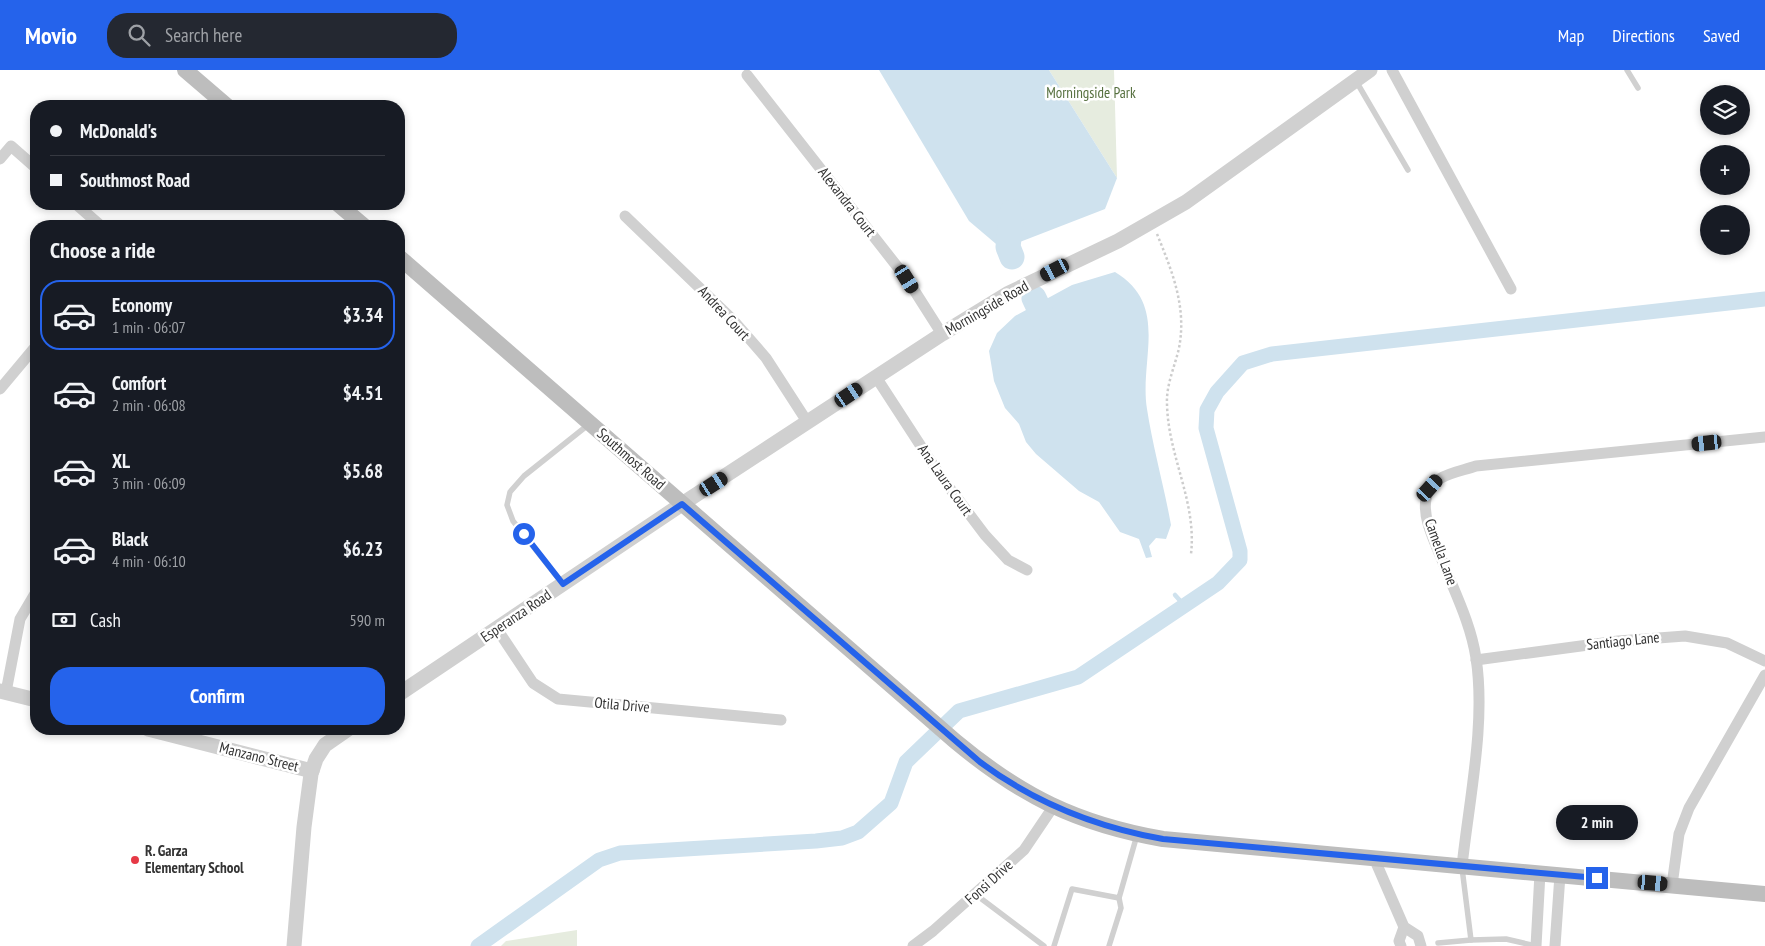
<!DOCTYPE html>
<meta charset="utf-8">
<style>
:root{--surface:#171b24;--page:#242831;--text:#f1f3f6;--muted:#9ea1a6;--line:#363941;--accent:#2563eb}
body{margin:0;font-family:"PT Sans Narrow",sans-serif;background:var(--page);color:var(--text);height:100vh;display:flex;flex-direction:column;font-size:19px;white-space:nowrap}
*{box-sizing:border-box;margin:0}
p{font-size:16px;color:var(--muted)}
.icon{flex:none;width:28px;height:28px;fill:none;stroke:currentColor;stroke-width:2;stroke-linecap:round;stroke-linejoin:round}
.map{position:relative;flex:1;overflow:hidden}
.side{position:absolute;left:30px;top:150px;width:375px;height:515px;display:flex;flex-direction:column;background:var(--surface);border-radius:20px;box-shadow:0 2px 8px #0003}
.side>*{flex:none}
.guide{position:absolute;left:30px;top:30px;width:375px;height:110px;border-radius:20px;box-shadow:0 2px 8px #0003;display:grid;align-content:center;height:110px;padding:0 20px;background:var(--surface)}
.fabs{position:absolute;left:1700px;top:15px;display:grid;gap:10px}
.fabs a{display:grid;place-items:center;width:50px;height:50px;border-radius:50%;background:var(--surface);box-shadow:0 2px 8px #0003;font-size:25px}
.end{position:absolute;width:22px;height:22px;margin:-11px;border:6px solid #2563eb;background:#fff;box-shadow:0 0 0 2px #fff}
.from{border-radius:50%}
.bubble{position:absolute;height:35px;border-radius:18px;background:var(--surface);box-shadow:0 2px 8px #0003;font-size:16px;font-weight:600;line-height:35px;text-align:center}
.car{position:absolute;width:15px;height:30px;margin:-15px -8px;border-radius:6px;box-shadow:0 0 4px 1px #0007;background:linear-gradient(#222 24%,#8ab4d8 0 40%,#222 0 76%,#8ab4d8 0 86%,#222 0)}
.guide b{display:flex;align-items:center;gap:18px;height:48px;font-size:19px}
.guide b+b{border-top:1px solid var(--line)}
.guide i{width:12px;height:12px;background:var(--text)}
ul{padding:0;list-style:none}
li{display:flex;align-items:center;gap:15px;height:70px;margin:0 10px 8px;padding:0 10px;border:2px solid transparent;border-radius:20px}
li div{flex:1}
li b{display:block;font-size:19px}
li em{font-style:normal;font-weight:600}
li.selected{border-color:var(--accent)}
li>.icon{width:45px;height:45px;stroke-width:1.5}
h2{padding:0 20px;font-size:22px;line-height:60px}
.pay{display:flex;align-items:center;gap:12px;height:55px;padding:0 20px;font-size:19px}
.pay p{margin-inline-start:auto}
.button{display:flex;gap:10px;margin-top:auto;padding:10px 20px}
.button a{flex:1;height:58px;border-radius:20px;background:var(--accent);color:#fff;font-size:20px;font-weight:600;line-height:58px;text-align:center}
header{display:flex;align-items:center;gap:30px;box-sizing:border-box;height:70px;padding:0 25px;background:var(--accent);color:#fff}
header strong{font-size:24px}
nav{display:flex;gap:28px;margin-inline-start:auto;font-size:18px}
.search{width:350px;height:45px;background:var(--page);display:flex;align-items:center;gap:12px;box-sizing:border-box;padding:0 18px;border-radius:20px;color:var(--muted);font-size:19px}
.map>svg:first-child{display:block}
</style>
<header>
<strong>Movio</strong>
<div class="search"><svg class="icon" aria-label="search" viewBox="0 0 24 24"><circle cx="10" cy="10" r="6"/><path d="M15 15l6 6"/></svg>Search here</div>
<nav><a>Map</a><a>Directions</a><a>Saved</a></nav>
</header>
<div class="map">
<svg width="1765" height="876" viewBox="0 0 1765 876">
<rect width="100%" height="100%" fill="#fff"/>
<g fill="#e6ecdf">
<polygon points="1049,0 1114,0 1117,108"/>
<polygon points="577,860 577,876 501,876 506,871"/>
</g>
<g fill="#cfe2ee">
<polygon points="879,0 1049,0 1117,108 1105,139 1002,179 969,151"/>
<path d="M1115,202C1170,235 1139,290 1147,339C1153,378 1164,416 1171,455L1166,469L1156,468L1149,476L1152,487L1146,488L1139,469L1120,462L1099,432L1079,421L1036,384L1026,372L1019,354L1005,338L994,311L989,281L997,263L1015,246L1072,215Z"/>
</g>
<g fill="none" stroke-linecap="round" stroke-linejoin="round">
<polyline stroke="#cfe2ee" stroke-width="4.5" points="1175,525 1184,535"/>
<polyline stroke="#cfe2ee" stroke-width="15" points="478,876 599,790 620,783 816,771 842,768 858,762 891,733 906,692 959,641 1078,607 1218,513 1240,490 1240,481 1206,358 1207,340 1217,322 1243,293 1272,284 1765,229"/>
<g stroke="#cfe2ee" stroke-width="25">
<polyline points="1012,142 1008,177 1012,187"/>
<polyline points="1034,228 1051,264"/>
</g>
<path stroke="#cdcdcd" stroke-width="2.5" stroke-dasharray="2.5 2.5" stroke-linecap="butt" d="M1157,164C1172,201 1187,237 1179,278C1175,296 1166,315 1167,334C1168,386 1197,432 1191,484"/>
<g stroke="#d0d0d0" stroke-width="5.5">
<polyline points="1627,0 1638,18"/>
<polyline points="1356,11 1408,100"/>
<polyline points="562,513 513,451 507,435 510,422 524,406 588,355"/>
<polyline points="1462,798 1471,870 1506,869 1536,876"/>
<polyline points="975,824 1044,876"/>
<polyline points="1438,873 1471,870"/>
<polyline points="1054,876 1072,819 1119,828 1137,765"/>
<polyline points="1109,876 1121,838 1119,828"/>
</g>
<g stroke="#d0d0d0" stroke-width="11">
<polyline points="1392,0 1511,219"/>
<polyline points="747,5 907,209 942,264"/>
<polyline points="0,89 11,76 36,98"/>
<polyline points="76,134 101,156"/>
<polyline points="625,146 733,250 766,288 808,353"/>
<polyline points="876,307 939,404 985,465 1008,490 1027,500"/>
<polyline points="0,319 36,276"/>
<polyline points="497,559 533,613 558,629 781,650"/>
<polyline points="1476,590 1618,571 1685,566 1727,573 1765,591"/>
<polyline points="6,622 20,549 36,522"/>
<polyline points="1374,788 1404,857 1418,866 1421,876"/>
<path d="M1462,796C1469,730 1486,653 1476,588C1471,555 1456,525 1444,495C1437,476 1422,450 1426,429C1431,404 1456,403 1476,396L1765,367"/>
<polyline points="1672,815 1679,764 1689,738 1765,605"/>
<polyline points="913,876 933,861 1024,780 1053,737"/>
<polyline points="1401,876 1399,871 1404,857"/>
<polyline points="1536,876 1540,803"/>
<polyline points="1555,876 1560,805"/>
</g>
<g stroke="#d0d0d0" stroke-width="15">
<polyline points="0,621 36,630"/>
<polyline points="399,624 682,434 942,264 1009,223 1118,171 1186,132 1370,0"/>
<polyline points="148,659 312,701"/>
<polyline points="294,876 304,757 311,704 316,689 325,675 348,659"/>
</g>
<g stroke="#bdbdbd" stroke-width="16">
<polyline points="185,0 227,36"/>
<polyline points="338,134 364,156"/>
<path d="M399,187L955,671C1021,726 1077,754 1163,769L1765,824"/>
</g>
</g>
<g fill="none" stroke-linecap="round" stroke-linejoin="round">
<path stroke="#2563eb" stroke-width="6" d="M524,464L563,514L682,434L980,692C1035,733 1096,757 1163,769L1597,808"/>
</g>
<circle fill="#e63946" stroke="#fff" stroke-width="2" cx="135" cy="790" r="5"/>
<g text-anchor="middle" stroke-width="5" stroke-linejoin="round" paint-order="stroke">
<g font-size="15" fill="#56703f" stroke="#fff">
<text x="1091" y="28">Morningside Park</text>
</g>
<g font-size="15" fill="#333" stroke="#fff">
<text transform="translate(847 132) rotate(52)" y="5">Alexandra Court</text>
<text transform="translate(987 238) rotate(-30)" y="5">Morningside Road</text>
<text transform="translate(724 243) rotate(47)" y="5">Andrea Court</text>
<text transform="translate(631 389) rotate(41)" y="5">Southmost Road</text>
<text transform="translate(945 410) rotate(55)" y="5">Ana Laura Court</text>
<text transform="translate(1441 482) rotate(70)" y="5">Camella Lane</text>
<text transform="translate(516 546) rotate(-34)" y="5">Esperanza Road</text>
<text transform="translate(1623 571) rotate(-6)" y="5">Santiago Lane</text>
<text transform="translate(622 635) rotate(5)" y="5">Otila Drive</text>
<text transform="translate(259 687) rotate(14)" y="5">Manzano Street</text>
<text transform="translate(989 812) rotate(-42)" y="5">Fonsi Drive</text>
</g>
<g font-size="15" font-weight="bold" fill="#333" stroke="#fff" text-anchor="start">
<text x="145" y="786">R. Garza<tspan x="145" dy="17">Elementary School</tspan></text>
</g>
</g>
</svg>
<div class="fabs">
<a><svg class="icon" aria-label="layers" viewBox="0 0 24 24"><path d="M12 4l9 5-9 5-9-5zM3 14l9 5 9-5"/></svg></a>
<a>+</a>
<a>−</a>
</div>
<i class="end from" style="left:524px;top:464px"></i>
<i class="end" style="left:1597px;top:808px"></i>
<div class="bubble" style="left:1556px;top:735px;width:82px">2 min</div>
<i class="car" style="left:1055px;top:200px;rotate:243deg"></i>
<i class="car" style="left:907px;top:209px;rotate:148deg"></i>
<i class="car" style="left:849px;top:325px;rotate:56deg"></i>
<i class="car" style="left:1707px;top:373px;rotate:264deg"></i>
<i class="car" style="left:714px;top:414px;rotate:57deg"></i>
<i class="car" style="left:1430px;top:418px;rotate:42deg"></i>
<i class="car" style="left:1653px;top:813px;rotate:95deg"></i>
<div class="guide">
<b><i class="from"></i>McDonald's</b>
<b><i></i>Southmost Road</b>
</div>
<section class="side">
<h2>Choose a ride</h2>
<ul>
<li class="selected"><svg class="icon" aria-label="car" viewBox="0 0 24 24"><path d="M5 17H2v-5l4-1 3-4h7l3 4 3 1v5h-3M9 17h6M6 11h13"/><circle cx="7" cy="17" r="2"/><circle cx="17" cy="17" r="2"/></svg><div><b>Economy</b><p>1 min · 06:07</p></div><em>$3.34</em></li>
<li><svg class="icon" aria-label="car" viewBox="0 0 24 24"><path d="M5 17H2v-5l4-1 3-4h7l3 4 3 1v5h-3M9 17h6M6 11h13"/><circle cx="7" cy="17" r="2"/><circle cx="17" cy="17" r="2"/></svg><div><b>Comfort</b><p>2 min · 06:08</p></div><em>$4.51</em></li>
<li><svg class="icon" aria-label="car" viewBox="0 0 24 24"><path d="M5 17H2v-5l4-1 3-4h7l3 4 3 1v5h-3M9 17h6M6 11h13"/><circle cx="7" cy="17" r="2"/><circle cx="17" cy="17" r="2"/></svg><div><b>XL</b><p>3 min · 06:09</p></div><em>$5.68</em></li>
<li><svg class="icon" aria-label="car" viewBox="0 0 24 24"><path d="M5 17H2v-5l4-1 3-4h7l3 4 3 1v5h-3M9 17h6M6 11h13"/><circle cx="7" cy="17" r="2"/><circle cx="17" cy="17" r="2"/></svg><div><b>Black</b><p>4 min · 06:10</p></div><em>$6.23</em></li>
</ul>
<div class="pay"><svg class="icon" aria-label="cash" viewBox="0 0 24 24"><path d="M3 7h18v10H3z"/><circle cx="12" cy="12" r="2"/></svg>Cash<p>590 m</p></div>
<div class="button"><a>Confirm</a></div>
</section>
</div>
